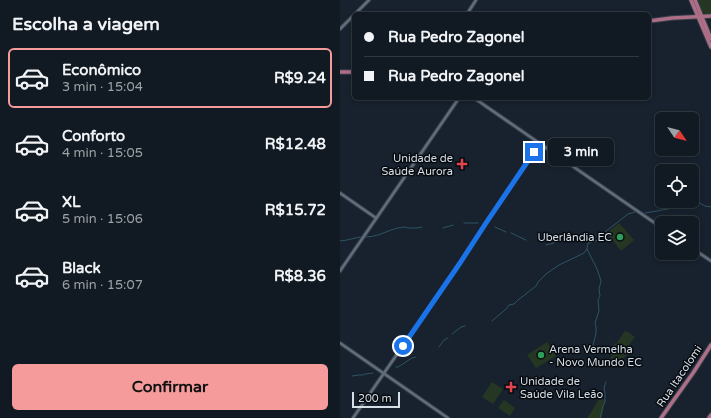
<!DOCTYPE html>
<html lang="pt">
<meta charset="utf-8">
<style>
:root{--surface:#111a22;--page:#1a232a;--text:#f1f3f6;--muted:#9ca1a5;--line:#303840;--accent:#f59b9b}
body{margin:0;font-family:"Varela Round",sans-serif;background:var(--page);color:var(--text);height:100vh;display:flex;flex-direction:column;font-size:15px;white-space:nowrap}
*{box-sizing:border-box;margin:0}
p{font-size:13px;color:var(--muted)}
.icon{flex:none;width:22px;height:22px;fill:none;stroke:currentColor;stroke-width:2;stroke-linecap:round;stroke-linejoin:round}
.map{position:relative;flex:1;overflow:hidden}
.side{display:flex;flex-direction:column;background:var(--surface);width:340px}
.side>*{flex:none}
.banner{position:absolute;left:12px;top:12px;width:299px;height:88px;border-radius:6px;box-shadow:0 2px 6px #0003,0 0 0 1px var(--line);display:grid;align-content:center;height:88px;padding:0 12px;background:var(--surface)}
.needle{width:26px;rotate:125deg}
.fabs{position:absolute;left:315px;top:112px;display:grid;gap:8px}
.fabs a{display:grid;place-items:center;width:44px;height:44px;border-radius:6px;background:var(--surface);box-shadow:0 2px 6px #0003,0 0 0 1px var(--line);font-size:20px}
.scale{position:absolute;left:12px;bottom:10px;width:48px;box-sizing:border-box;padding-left:4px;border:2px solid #d6dee6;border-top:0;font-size:11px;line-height:14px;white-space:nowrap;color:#d6dee6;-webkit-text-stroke:3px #070b10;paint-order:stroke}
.end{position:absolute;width:18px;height:18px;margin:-9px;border:5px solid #1a73e8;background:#fff;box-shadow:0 0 0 2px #fff}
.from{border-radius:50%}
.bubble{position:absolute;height:28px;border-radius:6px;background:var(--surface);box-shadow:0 2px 6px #0003,0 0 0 1px var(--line);font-size:13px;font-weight:700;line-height:28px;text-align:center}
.banner b{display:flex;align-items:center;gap:14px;height:38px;font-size:15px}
.banner b+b{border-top:1px solid var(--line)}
.banner i{width:10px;height:10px;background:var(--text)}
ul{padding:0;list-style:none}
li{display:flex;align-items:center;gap:12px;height:60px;margin:0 8px 6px;padding:0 4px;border:2px solid transparent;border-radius:6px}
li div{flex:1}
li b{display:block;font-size:15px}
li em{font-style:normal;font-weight:700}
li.current{border-color:var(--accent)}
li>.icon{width:36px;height:36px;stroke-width:1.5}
h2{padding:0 12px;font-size:18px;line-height:48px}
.primary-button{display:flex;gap:8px;margin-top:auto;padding:8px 12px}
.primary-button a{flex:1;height:46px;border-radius:6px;background:var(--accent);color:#111;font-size:16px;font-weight:700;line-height:46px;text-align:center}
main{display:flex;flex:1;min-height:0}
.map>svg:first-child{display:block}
</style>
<main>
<section class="side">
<h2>Escolha a viagem</h2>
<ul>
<li class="current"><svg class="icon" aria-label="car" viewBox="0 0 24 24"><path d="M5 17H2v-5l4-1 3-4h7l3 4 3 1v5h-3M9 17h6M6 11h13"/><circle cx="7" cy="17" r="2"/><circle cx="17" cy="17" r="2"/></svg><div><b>Econômico</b><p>3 min · 15:04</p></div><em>R$9.24</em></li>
<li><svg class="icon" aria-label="car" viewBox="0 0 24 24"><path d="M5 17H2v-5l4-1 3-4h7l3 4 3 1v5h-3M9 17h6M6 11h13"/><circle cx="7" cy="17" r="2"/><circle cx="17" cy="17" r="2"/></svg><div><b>Conforto</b><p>4 min · 15:05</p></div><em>R$12.48</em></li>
<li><svg class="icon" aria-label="car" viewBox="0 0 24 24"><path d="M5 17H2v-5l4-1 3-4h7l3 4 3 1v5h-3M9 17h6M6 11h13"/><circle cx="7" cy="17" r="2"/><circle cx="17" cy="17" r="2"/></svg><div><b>XL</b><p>5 min · 15:06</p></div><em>R$15.72</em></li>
<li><svg class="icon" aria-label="car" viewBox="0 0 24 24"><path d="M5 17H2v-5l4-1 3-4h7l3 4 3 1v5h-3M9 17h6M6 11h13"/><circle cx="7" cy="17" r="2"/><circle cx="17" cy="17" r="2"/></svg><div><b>Black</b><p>6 min · 15:07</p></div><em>R$8.36</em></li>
</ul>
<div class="primary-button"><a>Confirmar</a></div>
</section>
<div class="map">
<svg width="371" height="418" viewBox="0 0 371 418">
<rect width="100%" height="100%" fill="#17222e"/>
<g fill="#253723">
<polygon points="357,0 371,0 371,15 364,15"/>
<polygon points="279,223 294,240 281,251 267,233"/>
<polygon points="285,331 288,332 295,337 289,345 286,346 286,349 289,351 284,358 282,358 281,360 279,360 277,364 270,359 272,355 271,355 273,345 274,345 274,343 276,344"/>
<polygon points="207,342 216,356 196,368 187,355"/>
<polygon points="152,382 163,389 153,404 142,397"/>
<polygon points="260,397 265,401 262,417 261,418 247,418 252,411"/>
<polygon points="164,400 175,408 170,416 158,408"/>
</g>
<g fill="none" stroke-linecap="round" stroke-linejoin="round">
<g stroke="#2f5364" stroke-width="1">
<polyline points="352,198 352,197"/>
<polyline points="352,199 365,206 371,207"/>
<polyline points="305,213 328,209 345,201"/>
<polyline points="124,223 138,223"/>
<polyline points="155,227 166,232"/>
<polyline points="103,228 113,225"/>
<polyline points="171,233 186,240"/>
<path d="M26,237C41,237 51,227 66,227L67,228H77L82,227"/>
<path d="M221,237L223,234L225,233C234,239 243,240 254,240"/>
<polyline points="0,241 7,240 20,237"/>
<polyline points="206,245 214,243 218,239"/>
<polyline points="247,249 257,269 261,281 259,289 260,296 258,300 259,311 255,323 256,327 256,333 254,341 253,346 258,354"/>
<polyline points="152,321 166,309 169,305 174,304 178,300 196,286 198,282 206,274 219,265 244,253 247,249 248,243 256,241 265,232 288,214 295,212"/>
<polyline points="112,334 121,327 125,326"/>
<polyline points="99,347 104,340 108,338"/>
<polyline points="56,367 58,367 72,358 76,357"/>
<polyline points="12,376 19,375 23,375 25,374 33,373"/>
<polyline points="260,418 263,406 265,402 265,394 264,388 266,382"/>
</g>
<g stroke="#363e48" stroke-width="4.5">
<g id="minor">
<polyline points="15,14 29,0"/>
<polyline points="127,14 136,0"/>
<polyline points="0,29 14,15"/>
<polyline points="134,98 322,228"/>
<polyline points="0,193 36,218"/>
<polyline points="352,248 371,261"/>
<polyline points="0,271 119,98"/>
<polyline points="0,343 108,418"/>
<polyline points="13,418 120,263 146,223 200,143"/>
</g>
</g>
<g stroke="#363e48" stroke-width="5.5">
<g id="major">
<polyline points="351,0 371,47"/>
<polyline points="355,0 371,39"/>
<polyline points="309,21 332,18 371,16"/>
<polyline points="0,72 14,72"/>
<polyline points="321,418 353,373 371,345"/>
<polyline points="369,418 371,415"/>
</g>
</g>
<use href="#minor" stroke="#606e7c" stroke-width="2.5"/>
<use href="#major" stroke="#ac6f87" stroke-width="3.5"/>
</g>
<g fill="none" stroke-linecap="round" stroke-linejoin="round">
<polyline stroke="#1a73e8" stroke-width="5" points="63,346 120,263 146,223 194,152"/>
</g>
<g fill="#e0444e" stroke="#070b10" stroke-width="1.5">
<path d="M120 158h4v4h4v4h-4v4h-4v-4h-4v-4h4z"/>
<path d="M169 381h4v4h4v4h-4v4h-4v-4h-4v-4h4z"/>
</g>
<g fill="#2e9e5b" stroke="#070b10" stroke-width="1.5">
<circle cx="280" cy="237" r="4"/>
<circle cx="201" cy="355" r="4"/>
</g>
<g text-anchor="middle" stroke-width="3" stroke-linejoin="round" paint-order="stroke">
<g font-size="11" fill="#d6dee6" stroke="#070b10" text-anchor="end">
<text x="113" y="162">Unidade de<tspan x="113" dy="13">Saúde Aurora</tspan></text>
<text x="272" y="241">Uberlândia EC</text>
<text x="209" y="353" text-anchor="start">Arena Vermelha<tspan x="209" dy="13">- Novo Mundo EC</tspan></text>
<text x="180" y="385" text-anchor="start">Unidade de<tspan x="180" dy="13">Saúde Vila Leão</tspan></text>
</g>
<g font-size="11" fill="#d6dee6" stroke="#070b10">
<text transform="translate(339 376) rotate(-56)" y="4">Rua Itacolomi</text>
</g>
</g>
</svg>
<div class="fabs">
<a><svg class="needle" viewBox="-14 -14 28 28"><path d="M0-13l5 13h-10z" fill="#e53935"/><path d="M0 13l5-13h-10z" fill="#9ca1a5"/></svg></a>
<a><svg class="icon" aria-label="locate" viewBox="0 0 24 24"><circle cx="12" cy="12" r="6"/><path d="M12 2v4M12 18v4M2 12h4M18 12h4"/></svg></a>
<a><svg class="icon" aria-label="layers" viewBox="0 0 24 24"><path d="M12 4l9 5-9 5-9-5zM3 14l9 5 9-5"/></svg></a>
</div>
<div class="scale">200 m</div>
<i class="end from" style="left:63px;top:346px"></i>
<i class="end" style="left:194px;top:152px"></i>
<div class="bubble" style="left:208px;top:138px;width:66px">3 min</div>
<div class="banner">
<b><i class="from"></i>Rua Pedro Zagonel</b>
<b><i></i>Rua Pedro Zagonel</b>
</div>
</div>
</main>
